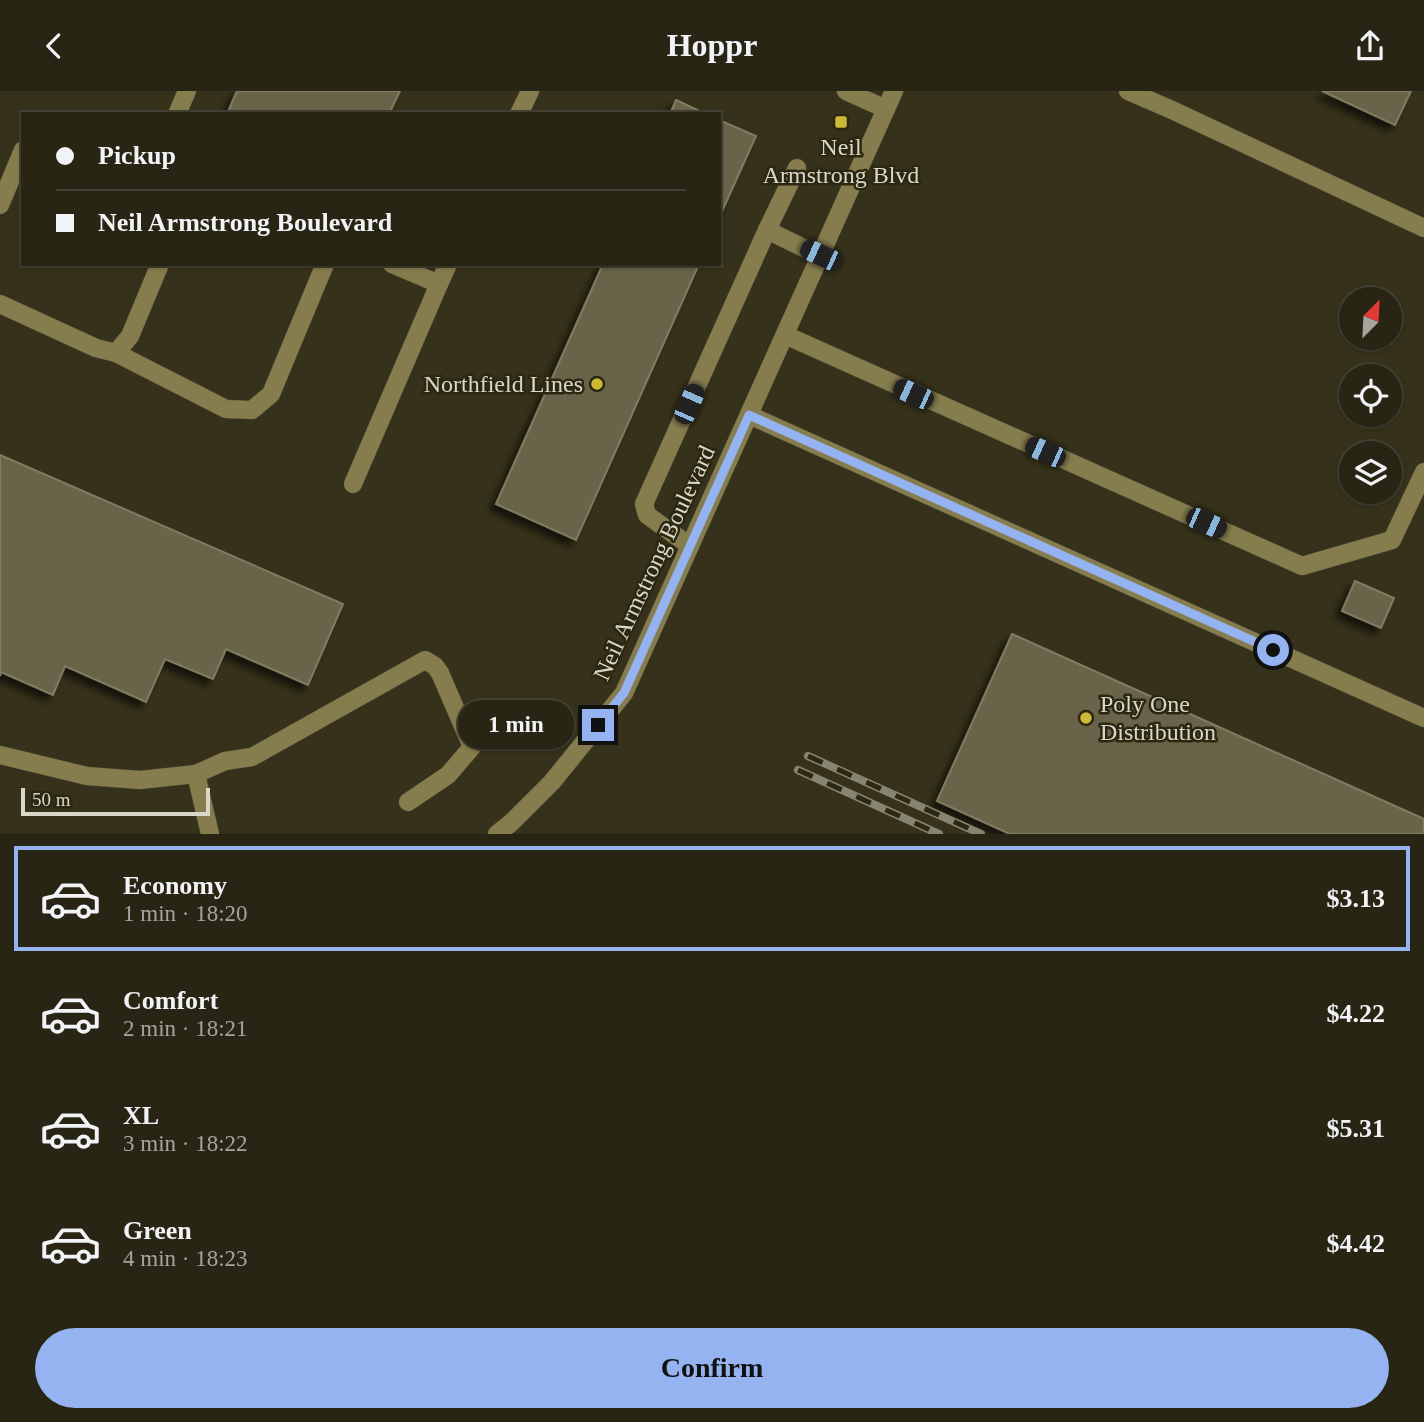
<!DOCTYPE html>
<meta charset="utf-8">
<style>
:root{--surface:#282514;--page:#302d1d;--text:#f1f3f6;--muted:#a5a5a0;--line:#444234;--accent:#95b2f1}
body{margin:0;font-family:Georgia,serif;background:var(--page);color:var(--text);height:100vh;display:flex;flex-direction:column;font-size:26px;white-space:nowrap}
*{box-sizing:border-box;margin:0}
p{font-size:23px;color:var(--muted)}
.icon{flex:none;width:38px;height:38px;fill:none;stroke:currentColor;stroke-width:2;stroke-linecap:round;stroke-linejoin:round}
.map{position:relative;height:743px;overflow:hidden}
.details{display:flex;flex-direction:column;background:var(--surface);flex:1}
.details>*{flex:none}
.banner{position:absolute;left:21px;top:21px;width:700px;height:154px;border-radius:0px;box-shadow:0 2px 5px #0004,0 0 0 2px var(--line);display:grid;align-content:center;height:154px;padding:0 35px;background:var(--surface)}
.needle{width:46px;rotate:24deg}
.controls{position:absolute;left:1339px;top:196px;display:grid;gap:14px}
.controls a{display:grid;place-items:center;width:63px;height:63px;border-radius:50%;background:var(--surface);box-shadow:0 2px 5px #0004,0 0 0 2px var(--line);font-size:35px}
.scale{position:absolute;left:21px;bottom:18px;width:189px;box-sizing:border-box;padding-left:7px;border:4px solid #d9d7c9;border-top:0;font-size:19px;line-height:24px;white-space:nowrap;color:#d9d7c9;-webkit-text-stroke:5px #2c2710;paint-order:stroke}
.end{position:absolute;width:32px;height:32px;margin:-16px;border:9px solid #95b2f1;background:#111;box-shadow:0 0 0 4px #111}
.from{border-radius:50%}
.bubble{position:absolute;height:49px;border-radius:24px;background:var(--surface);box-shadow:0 2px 5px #0004,0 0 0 2px var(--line);font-size:23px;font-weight:800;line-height:49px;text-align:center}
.car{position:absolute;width:21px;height:42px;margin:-21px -10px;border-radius:9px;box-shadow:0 0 5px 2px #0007;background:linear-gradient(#222 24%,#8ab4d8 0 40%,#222 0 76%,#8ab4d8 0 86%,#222 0)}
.banner b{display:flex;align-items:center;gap:24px;height:66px;font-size:26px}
.banner b+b{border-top:2px solid var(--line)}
.banner i{width:18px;height:18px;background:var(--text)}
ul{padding:12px 0 0;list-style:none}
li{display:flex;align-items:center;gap:21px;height:105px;margin:0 14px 10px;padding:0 21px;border:4px solid transparent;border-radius:0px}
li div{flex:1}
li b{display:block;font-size:26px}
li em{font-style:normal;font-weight:800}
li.active{border-color:var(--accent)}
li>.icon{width:63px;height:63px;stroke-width:1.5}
.primary-button{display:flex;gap:14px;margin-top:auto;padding:14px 35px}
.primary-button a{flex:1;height:80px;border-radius:42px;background:var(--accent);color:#111;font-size:28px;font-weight:800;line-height:80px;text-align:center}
header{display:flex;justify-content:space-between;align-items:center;height:91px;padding:0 35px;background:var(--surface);font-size:32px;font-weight:800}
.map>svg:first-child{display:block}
</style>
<header><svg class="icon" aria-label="back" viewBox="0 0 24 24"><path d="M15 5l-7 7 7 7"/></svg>Hoppr<svg class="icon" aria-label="share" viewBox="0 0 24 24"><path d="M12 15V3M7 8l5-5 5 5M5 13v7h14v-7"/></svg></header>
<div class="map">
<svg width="1424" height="743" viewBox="0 0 1424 743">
<defs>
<filter id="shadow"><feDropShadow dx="-6" dy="6" stdDeviation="3.5" flood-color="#0009"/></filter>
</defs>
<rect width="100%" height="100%" fill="#36311a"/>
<g fill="#68644a" stroke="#7f7b61" stroke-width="2" filter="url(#shadow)">
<polygon points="237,0 400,0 389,23 227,23"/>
<polygon points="1322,0 1411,0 1395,34"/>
<polygon points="676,9 706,23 670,23"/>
<polygon points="719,29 756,45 719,127"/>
<polygon points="603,173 699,173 576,449 496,413"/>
<polygon points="0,364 343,513 308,594 226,558 213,588 165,568 146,611 65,575 53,604 1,581 0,585"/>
<polygon points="1355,490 1394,507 1381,537 1342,520"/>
<polygon points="1012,543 1424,728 1424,743 1010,743 937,710"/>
</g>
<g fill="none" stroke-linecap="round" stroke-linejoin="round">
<g stroke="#504c36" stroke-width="19">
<g id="minor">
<polyline points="846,0 886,18"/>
<polyline points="1128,0 1172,19 1424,137"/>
<polyline points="177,23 187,0"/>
<polyline points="519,23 530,0"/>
<polyline points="797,77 767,139 820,165"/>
<polyline points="0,114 23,59"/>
<polyline points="392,173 439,193 448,173"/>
<polyline points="0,213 96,257 116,262 130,245 160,173"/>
<polyline points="785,244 1302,475 1392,449 1424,381"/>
<polyline points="116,262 226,318 252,319 271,303 325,173"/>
<polyline points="749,324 1424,627"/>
<polyline points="353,393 439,193"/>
<polyline points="690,455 647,424 644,413 767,139"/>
<polyline points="0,664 87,685 140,689 196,683"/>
<polyline points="210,743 196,683 225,670 252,666 425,569 435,575 440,582 472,656 448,684 408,711"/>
<polyline points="497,743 512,731 552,691 624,602 894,0"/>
</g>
</g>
<use href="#minor" stroke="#867d4e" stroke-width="18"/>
<g stroke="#888472" stroke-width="8">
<g id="rail">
<polyline points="808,665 981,743"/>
<polyline points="798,679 939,743"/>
</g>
</g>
<use href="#rail" stroke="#2c2710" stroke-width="5" stroke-dasharray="16" stroke-linecap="butt"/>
</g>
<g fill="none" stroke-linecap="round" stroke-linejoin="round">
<polyline stroke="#95b2f1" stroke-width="9" points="598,634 624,602 749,324 1273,559"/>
</g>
<g fill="#ceb837" stroke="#2c2710" stroke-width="2.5">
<rect x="834" y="24" width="14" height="14" rx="3.5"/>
<circle cx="597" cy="293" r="7"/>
<circle cx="1086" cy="627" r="7"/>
</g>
<g text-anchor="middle" stroke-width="5" stroke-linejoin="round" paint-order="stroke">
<g font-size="24" fill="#d9d7c9" stroke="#2c2710">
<text x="841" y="64">Neil<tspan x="841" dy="28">Armstrong Blvd</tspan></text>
<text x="583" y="301" text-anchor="end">Northfield Lines</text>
<text x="1100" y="621" text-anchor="start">Poly One<tspan x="1100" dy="28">Distribution</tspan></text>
</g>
<g font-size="24" fill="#d9d7c9" stroke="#2c2710">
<text transform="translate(654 472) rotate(-65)" y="8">Neil Armstrong Boulevard</text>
</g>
</g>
</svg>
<div class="controls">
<a><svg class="needle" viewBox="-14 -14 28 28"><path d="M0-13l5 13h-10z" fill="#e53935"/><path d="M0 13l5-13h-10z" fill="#a5a5a0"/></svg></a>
<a><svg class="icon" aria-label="locate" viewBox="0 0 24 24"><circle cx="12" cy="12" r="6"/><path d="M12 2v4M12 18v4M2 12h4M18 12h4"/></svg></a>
<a><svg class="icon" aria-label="layers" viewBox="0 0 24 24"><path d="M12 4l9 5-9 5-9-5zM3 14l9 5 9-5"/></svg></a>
</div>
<div class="scale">50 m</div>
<i class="end from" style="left:1273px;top:559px"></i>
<i class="end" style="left:598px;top:634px"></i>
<div class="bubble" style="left:458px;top:609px;width:116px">1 min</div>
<i class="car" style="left:820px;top:164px;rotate:295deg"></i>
<i class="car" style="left:913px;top:303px;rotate:294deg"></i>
<i class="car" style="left:689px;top:313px;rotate:24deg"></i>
<i class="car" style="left:1045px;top:361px;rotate:294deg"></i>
<i class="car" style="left:1206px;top:432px;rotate:114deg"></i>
<div class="banner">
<b><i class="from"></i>Pickup</b>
<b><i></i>Neil Armstrong Boulevard</b>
</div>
</div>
<section class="details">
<ul>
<li class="active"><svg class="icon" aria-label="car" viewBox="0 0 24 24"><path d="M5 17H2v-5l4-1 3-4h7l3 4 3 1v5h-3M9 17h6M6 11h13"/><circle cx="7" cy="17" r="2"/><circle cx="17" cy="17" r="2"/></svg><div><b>Economy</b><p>1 min · 18:20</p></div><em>$3.13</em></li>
<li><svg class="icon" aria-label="car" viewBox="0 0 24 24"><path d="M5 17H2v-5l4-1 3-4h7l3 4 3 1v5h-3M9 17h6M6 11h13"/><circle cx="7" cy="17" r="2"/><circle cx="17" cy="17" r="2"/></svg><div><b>Comfort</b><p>2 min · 18:21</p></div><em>$4.22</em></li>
<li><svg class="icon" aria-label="car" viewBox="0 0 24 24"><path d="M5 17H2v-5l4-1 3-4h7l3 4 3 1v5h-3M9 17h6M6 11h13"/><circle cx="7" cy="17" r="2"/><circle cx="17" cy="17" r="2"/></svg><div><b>XL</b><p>3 min · 18:22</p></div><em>$5.31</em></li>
<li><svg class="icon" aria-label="car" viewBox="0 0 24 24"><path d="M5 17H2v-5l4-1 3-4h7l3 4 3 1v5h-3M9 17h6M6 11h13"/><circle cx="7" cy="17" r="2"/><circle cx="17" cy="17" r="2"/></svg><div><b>Green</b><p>4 min · 18:23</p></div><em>$4.42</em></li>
</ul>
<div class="primary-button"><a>Confirm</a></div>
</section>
